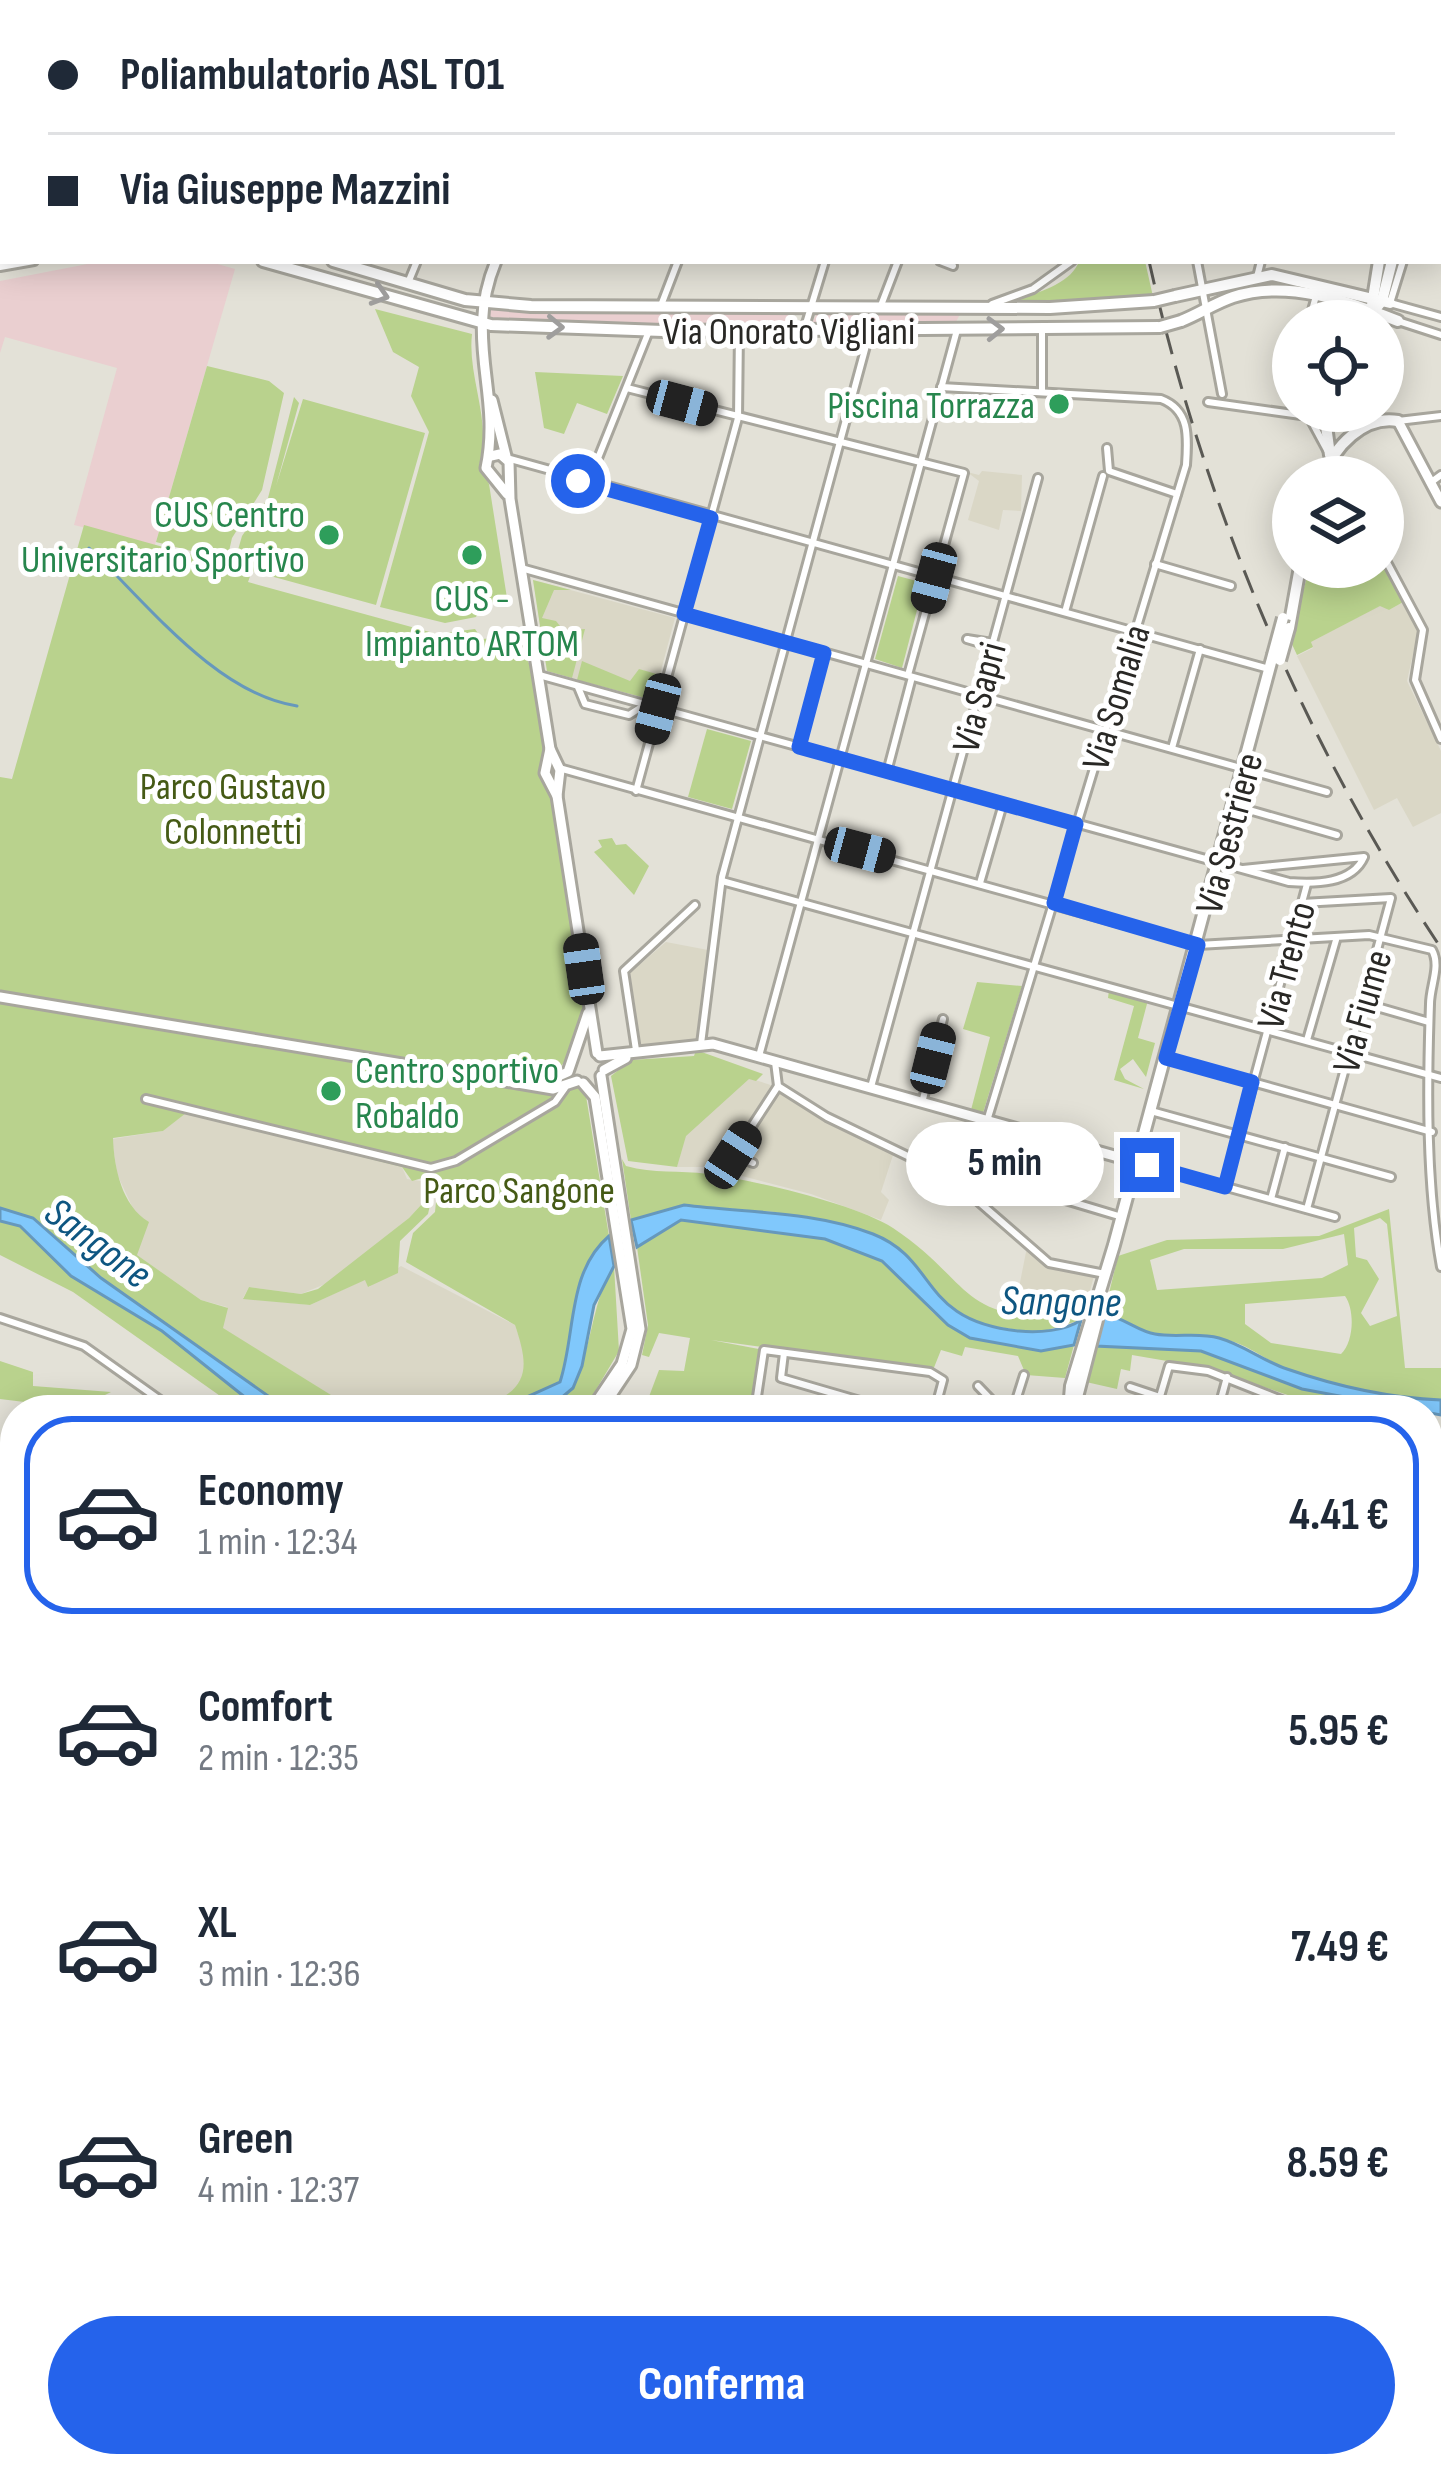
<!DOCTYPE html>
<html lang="it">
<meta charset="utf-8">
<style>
:root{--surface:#fff;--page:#f6f6f7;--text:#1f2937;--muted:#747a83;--line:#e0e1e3;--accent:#2563eb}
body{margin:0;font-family:"Sofia Sans Condensed",sans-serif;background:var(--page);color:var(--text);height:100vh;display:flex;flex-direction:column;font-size:45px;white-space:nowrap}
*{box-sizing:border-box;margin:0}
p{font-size:39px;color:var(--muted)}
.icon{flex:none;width:66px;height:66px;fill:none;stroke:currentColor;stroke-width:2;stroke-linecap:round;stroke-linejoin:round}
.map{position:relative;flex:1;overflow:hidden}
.sheet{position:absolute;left:0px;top:1395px;width:1443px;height:1083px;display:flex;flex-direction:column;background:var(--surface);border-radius:48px 48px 0 0;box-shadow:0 6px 30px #0003}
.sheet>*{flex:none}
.guide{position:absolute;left:0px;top:0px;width:1443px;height:264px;box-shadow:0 6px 30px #0003;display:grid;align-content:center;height:264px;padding:0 48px;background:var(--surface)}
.tools{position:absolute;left:1272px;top:300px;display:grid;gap:24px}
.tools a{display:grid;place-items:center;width:132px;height:132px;border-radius:50%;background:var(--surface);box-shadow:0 6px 30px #0003;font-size:60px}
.end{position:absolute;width:54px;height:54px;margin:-27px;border:15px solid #2563eb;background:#fff;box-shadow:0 0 0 6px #fff}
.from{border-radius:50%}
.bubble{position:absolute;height:84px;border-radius:42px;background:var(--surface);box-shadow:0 6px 30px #0003;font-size:39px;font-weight:700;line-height:84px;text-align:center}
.car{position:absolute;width:36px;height:72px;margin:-36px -18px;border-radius:15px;box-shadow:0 0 9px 3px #0007;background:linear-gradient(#222 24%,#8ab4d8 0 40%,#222 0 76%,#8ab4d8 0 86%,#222 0)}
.guide b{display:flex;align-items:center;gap:42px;height:114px;font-size:45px}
.guide b+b{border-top:3px solid var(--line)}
.guide i{width:30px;height:30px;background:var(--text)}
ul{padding:21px 0 0;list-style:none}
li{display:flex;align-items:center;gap:36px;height:198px;margin:0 24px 18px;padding:0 24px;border:6px solid transparent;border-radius:48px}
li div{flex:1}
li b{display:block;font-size:45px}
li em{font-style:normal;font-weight:700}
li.on{border-color:var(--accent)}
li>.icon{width:108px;height:108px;stroke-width:1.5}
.cta{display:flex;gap:24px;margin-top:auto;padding:24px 48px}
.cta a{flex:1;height:138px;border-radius:72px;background:var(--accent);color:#fff;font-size:48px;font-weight:700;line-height:138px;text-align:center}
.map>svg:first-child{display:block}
</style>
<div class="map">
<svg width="1441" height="2477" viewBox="0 0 1441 2477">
<rect width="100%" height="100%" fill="#e3e1d7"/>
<g fill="#eacfd0">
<polygon points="103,261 207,261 235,269 155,545 74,525 117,368 5,337 0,353 0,281"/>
<polygon points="490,308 788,314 792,322 652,326 489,319"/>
<polygon points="962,310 953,328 812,323 817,313"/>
</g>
<g fill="#dad7c6">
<polygon points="982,471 1022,475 1021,511 1003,510 999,530 968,520 979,481 967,472 979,475"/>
<polygon points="533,580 675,618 653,700 547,671"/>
<polygon points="1405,601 1419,627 1407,681 1441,751 1441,813 1413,827 1397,798 1374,810 1297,656 1313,648 1311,642 1381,605 1389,610"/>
<polygon points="666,942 708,950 696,1039 641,1047 630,973"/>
<polygon points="749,1078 780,1088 826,1119 895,1149 881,1192 889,1200 881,1220 811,1194 708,1167 677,1167 685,1136"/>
<polygon points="185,1113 402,1167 407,1179 433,1183 433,1192 409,1218 330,1282 301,1294 249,1287 243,1298 310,1305 366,1279 369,1287 401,1266 515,1325 526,1357 524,1381 512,1394 490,1404 344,1403 222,1328 227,1307 201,1300 137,1255 136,1215 117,1174 112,1139 163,1131"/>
<polygon points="1027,1247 1050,1265 1094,1276 1086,1305 1056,1316 1014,1313"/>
</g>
<g fill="#b9d28d" fill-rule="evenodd">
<path d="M1079,261H1145L1154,301L984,307C1012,300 1070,290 1079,261Z"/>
<path d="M375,309L472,334C467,377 493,423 479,466L489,484L507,598L481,606L476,617L445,623L380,607L429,432L411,396L419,367L393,352Z"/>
<polygon points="207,366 269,381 284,393 262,490 232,538 227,560 156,542"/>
<polygon points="535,372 623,376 607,414 577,403 564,434 544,428"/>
<path d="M294,397L299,403L276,486L303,399L425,433L376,605L252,571L248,582L437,634L475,629L482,639L517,636L531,668L584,1003C580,1037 572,1065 541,1081L0,993V777L12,779L84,525L246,570L234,564L242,536L268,498Z"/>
<polygon points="1383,563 1405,601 1389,610 1380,606 1311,642 1313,647 1297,655 1290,640 1308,573 1313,567 1383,567"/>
<polygon points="898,576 924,583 902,668 875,659"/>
<polygon points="533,580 571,590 554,590 542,618 556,621 564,631 585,629 572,678 547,671"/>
<polygon points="582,661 630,681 639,669 660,675 653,700 577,680"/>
<polygon points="707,729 751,741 732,809 688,797"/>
<polygon points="612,838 616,845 626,844 649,866 634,895 594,852 602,847 598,840"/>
<polygon points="977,982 1022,986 983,1113 971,1110 990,1037 963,1029"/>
<polygon points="1109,990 1148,1000 1138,1038 1155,1043 1146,1077 1133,1059 1120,1069 1125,1079 1144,1089 1114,1080 1134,1006 1108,998"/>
<path d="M0,1003L521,1088L554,1092L577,1081L586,1096L609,1236C567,1272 576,1333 560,1382L498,1410H288L101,1278L33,1218L0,1208ZM186,1113L402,1167L412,1181L433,1175L438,1181L435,1212L413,1233L406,1262L515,1325C528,1364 531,1386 490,1404L344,1403L223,1328L228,1308L201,1300L137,1255L149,1222C122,1206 114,1168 113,1138L163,1131Z"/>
<polygon points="696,1050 763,1074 756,1081 749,1079 686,1136 677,1167 628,1161 611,1076 631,1060 694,1056"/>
<path d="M622,1159L626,1166C654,1174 679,1170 708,1174C753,1180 856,1204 893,1228C972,1280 958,1324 1074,1316L1082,1308L1081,1320L1037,1333L973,1323L943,1304L893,1245L775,1212L684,1205L631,1220Z"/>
<polygon points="433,1192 428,1214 400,1241 398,1273 368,1287 365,1280 310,1305 243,1299 249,1287 301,1294 318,1289 409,1218"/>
<path d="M1389,1209L1405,1368H1441V1400C1391,1398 1334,1387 1287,1369C1269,1362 1255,1350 1237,1343C1209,1332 1183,1339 1155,1334C1139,1332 1123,1317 1104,1314L1118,1256L1167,1240L1319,1236ZM1380,1218L1387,1224L1397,1316L1370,1326L1361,1313L1379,1279L1367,1260L1356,1257L1354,1228ZM1344,1234L1348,1265L1322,1278L1157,1290L1150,1260L1184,1249H1283ZM1345,1296C1355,1310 1354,1342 1341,1354L1271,1343L1245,1324V1304Z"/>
<path d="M681,1220C746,1228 821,1228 880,1260C908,1276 921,1308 948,1324C979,1344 1039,1350 1074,1345L1065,1378L1026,1375L1018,1356L965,1347L962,1356L941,1350L933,1370L711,1340L764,1350L755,1410H644L659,1370L684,1371L690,1338L659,1333L649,1357L642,1355L648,1325L637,1247Z"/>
<polygon points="0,1221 20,1226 71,1276 162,1331 261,1410 240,1410 73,1292 0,1255"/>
<path d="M614,1266L619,1351L584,1410H547C597,1378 584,1312 614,1266Z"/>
<polygon points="1096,1346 1201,1351 1302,1389 1399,1410 1332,1410 1208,1368 1132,1355 1130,1371 1121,1369 1117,1389 1086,1382"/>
<polygon points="0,1361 33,1372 33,1386 111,1392 93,1401 90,1410 0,1399"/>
<polygon points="0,2324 15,2327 15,2463 102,2463 101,2477 0,2477"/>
</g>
<g fill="#80c8fc" stroke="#6698bc" stroke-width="3">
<path d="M684,1205C748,1213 813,1211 873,1234C939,1260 919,1321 1019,1331C1038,1333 1065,1331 1081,1320L1074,1345L1041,1351L970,1338L948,1325L882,1261L825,1239L681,1220L637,1247L631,1220Z"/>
<polygon points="0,1208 33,1218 101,1278 288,1410 261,1410 162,1331 71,1276 20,1226 0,1221"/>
<path d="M609,1236L614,1266L594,1305L582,1366L573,1388L547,1410H498L560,1382C576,1333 567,1272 609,1236Z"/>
<path d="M1104,1314C1123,1317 1139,1332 1155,1334C1176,1338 1198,1332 1219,1338C1244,1345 1263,1361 1287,1369C1336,1386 1390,1398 1441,1400V1415L1302,1389L1201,1351L1096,1346Z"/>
</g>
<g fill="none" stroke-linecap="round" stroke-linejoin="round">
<path stroke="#6698bc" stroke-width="3" d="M89,548C146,602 216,694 297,706"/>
<g stroke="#a8a69d" stroke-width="12">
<g id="minor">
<polyline points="106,0 112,3"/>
<polyline points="1054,0 1054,3"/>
<polyline points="1163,0 1175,3"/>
<polyline points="1399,0 1411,3"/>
<polyline points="31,3 32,0"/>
<polyline points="120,3 121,0"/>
<polyline points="279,3 281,0"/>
<polyline points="292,3 293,0"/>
<polyline points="436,3 437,0"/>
<polyline points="517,3 518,0"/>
<polyline points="667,3 668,0"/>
<polyline points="780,3 781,0"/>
<polyline points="927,3 928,0"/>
<polyline points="1228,3 1229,0"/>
<polyline points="1333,3 1334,0"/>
<polyline points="1440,10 1441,11"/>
<polyline points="1440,76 1441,76"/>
<polyline points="1440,157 1441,157"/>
<polyline points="940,261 953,266"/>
<polyline points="1197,261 1222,394"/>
<polyline points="1403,261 1390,303 1441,317"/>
<polyline points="0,267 34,261"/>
<polyline points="1257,277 1261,261"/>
<polyline points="408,283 417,261"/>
<polyline points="992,304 1033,289 1072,261"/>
<polyline points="660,308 678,261"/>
<polyline points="880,308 898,261"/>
<polyline points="1309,321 1316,296"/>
<polyline points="1398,321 1441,335"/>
<polyline points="1042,329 1042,390"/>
<polyline points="804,330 825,261"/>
<polyline points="1293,378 1293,388"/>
<path d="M941,387L1161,399C1190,410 1188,437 1186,465L987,1121"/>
<polyline points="627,388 964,473 935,578"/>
<polyline points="1208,402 1308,416"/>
<polyline points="1306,411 1327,450"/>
<polyline points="1398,421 1441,416"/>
<polyline points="1107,448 1109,471 1177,494"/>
<polyline points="507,458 1269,669"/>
<polyline points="588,483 649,331"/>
<polyline points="1430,483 1441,475"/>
<polyline points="1383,555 1423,630 1415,680 1441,739"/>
<polyline points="1155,564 1231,586"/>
<polyline points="521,568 1327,792"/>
<polyline points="1065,612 1103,476"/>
<polyline points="991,646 967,639 992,643"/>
<path d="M539,675L1289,882C1315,884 1352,884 1364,857L1243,869"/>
<polyline points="908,675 935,577"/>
<polyline points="578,687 585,704 629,715 643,706"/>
<polyline points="799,747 824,653"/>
<polyline points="1172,748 1200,649"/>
<path d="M559,768L1198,945L1369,935L1432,950C1441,966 1430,986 1430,1004C1427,1089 1426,1183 1441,1267"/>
<polyline points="887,772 912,677"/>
<polyline points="636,791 738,418 739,330"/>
<polyline points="1235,806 1337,835"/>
<polyline points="722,881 1441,1078"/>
<polyline points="980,883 1003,804"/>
<polyline points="1302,903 1391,898 1307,1209"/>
<polyline points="1363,1003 1429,1022"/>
<polyline points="1307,1040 1336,940"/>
<polyline points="701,1044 722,877 870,331"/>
<polyline points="636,1050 624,971 695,905"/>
<polyline points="759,1056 957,330"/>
<polyline points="1166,1058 1432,1132"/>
<polyline points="775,1062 778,1086 827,1117 949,1176 1049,1263 1105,1274"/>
<polyline points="871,1087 1038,478"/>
<polyline points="146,1099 431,1168 456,1161 555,1102 565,1088"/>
<polyline points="922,1103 943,1019"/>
<polyline points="1151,1111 1391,1177"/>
<polyline points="1136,1162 1335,1217"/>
<polyline points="753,1163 733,1155 778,1086"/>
<polyline points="942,1163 1122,1217"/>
<polyline points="1225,1187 1307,884"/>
<polyline points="1027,1191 1042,1136"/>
<polyline points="1057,1199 1071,1144"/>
<polyline points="1271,1199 1285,1147"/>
<polyline points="0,1318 84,1346 174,1410"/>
<polyline points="784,1353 781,1378 891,1410"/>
<polyline points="978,1386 1001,1410"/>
<polyline points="1130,1387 1160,1397"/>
<polyline points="755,1410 764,1350 930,1372 943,1380 935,1410"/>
<polyline points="1013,1410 1024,1375"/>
<polyline points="1156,1410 1169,1366 1208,1371 1307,1410"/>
<polyline points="1218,1410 1227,1377"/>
<polyline points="1428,1451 1441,1455"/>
<polyline points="1428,1628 1441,1633"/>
<polyline points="1428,1664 1441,1668"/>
<polyline points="9,1747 15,1670"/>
<polyline points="1428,1752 1441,1715"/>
<polyline points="2,1806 3,1844 15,1857"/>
<polyline points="1428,1827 1441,1830"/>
<polyline points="0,1866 15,1866"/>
<polyline points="1428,1940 1441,1942"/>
<polyline points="0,1985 15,1986"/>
<polyline points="0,2031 15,2032"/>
<polyline points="0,2042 6,2065"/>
<polyline points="1428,2051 1441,2056"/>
<polyline points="0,2084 6,2065"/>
<polyline points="0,2237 15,2247"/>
<polyline points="490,2463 506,2477"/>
<polyline points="1389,2473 1397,2477"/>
<polyline points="190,2477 192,2463"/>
<polyline points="310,2477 314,2463"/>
<polyline points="508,2477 516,2463"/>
<polyline points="597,2477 603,2463"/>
<polyline points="687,2477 713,2463"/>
<polyline points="937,2477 938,2463"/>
</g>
</g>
<g stroke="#a8a69d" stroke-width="15">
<g id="tertiary">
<polyline points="598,3 599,0"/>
<polyline points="1440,57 1441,54"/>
<path d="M496,261C463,341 502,391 486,468L507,494"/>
<polyline points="492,400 506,456"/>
<polyline points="1398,421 1441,502"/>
<polyline points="491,456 500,454 509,462 510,499 550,749 560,770 557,796"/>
<polyline points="550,749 545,773 557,796 597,1053"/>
<polyline points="0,997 553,1089 577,1081"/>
<polyline points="600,1056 713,1044 1136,1162"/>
<polyline points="604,1070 626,1058"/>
<polyline points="601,1076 640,1329 631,1365 601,1410"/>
<polyline points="543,1083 568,1072 588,1013"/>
<polyline points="583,1083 595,1097 632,1329 622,1364 591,1410"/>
<polyline points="0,1614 15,1567"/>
<polyline points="0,1702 6,1618 15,1584"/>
<polyline points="0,1805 15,1783"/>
<polyline points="618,2463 657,2477"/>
<polyline points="1066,2463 1072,2477"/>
</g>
</g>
<g stroke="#a8a69d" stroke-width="16">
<g id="secondary">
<polyline points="818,0 824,3"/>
<polyline points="859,0 865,3"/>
<polyline points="0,11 3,15"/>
<polyline points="0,36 3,39"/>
<polyline points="1440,215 1441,215"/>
<polyline points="1440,234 1441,234"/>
<polyline points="263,261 491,325 663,331 1160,327"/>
<polyline points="333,261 465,300 531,306 1050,308 1154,301"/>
<polyline points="1175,296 1272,275 1390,303"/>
<polyline points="1372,305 1379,261"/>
<path d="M1181,321C1199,314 1215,303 1233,297C1287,279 1347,301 1398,321"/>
<polyline points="1366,321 1382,301 1392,261"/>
<polyline points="1324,411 1330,455"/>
<path d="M1324,477C1333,447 1364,415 1398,421"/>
<polyline points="1289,628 1300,567"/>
<polyline points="1076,1401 1097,1320"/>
<polyline points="1069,1410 1071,1386 1114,1245 1273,655"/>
<polyline points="1428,1558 1441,1562"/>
<polyline points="345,2477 358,2463"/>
</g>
</g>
<use href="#minor" stroke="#fff" stroke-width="6"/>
<use href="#tertiary" stroke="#fff" stroke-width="9"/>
<use href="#secondary" stroke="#fff" stroke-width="10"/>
<g stroke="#5a5954" stroke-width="3" stroke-dasharray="24 12" stroke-linecap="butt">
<polyline points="1122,0 1122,3"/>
<path d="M1149,261C1203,503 1303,742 1441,948"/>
<polyline points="1428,2169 1441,2164"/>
<polyline points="717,2477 750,2463"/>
</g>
<g stroke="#a8a69d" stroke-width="16" stroke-linecap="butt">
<g id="secondary-bridge">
<polyline points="1154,301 1175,296"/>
<polyline points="1160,327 1181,321"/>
<polyline points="1273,655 1283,618"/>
<polyline points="1280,660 1289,628"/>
</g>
</g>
<use href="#secondary-bridge" stroke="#fff" stroke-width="10"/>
</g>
<defs><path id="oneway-chevron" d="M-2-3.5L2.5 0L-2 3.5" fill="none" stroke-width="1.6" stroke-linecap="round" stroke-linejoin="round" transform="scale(3)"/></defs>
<g stroke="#9f9e9d">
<use href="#oneway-chevron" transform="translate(380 295) rotate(17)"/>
<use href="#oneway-chevron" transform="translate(555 327) rotate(2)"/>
<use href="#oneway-chevron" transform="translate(995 329) rotate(-1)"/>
</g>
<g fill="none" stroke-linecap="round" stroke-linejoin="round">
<polyline stroke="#2563eb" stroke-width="15" points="578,481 711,518 684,614 824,653 799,747 1076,824 1054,903 1198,945 1166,1058 1252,1082 1225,1187 1147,1165"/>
</g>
<g fill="#2e9e5b" stroke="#fff" stroke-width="4.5">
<circle cx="1059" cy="404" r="12"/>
<circle cx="329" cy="535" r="12"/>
<circle cx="472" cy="555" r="12"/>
<circle cx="331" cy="1091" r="12"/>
</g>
<g text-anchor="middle" stroke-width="10" stroke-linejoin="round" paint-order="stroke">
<g font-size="39" fill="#292825" stroke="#fff">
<text x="789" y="344">Via Onorato Vigliani</text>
<text transform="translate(978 697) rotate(-75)" y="14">Via Sapri</text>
<text transform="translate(1115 697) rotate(-73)" y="14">Via Somalia</text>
<text transform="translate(1228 833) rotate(-75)" y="14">Via Sestriere</text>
<text transform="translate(1285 965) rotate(-75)" y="14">Via Trento</text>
<text transform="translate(1361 1011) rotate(-74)" y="14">Via Fiume</text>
</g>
<g font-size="39" fill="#27864d" stroke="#fff" text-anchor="end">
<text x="1035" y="418">Piscina Torrazza</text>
<text x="305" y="527">CUS Centro<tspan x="305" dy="45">Universitario Sportivo</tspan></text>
<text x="472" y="611" text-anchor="middle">CUS -<tspan x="472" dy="45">Impianto ARTOM</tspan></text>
<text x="355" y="1083" text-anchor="start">Centro sportivo<tspan x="355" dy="45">Robaldo</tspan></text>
</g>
<g font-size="39" fill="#455a15" stroke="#fff">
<text x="233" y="799">Parco Gustavo<tspan x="233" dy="45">Colonnetti</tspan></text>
<text x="519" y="1203">Parco Sangone</text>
</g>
<g font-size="42" font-style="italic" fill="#0e5681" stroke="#fff">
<text transform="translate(99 1242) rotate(37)" y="15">Sangone</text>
<text transform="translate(1061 1300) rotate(1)" y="15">Sangone</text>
</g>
</g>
</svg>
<div class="tools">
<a><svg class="icon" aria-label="locate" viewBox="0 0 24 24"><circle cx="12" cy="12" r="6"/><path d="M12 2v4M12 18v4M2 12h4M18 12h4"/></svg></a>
<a><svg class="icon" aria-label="layers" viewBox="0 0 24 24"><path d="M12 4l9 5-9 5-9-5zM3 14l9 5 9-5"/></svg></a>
</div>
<i class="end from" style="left:578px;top:481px"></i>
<i class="end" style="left:1147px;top:1165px"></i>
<div class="bubble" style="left:906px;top:1122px;width:198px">5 min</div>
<i class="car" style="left:682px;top:403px;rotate:105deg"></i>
<i class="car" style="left:934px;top:578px;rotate:195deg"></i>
<i class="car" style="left:658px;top:709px;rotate:195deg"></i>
<i class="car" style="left:860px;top:850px;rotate:105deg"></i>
<i class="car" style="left:584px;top:969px;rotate:352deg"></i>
<i class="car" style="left:933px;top:1058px;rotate:14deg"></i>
<i class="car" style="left:733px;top:1155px;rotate:33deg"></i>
<div class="guide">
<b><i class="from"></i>Poliambulatorio ASL TO1</b>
<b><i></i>Via Giuseppe Mazzini</b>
</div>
<section class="sheet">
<ul>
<li class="on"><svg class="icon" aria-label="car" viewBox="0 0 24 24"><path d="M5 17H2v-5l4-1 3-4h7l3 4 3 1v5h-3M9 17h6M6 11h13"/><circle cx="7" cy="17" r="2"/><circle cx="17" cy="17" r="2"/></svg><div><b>Economy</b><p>1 min · 12:34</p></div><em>4.41 €</em></li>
<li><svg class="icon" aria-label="car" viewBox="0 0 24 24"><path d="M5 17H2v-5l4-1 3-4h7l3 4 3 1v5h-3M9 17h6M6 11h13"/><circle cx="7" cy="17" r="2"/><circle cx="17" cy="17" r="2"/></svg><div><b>Comfort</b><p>2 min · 12:35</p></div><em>5.95 €</em></li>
<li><svg class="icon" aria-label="car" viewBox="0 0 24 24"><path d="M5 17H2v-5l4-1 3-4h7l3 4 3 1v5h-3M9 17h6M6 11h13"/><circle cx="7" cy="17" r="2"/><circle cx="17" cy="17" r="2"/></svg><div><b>XL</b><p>3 min · 12:36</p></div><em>7.49 €</em></li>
<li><svg class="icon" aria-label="car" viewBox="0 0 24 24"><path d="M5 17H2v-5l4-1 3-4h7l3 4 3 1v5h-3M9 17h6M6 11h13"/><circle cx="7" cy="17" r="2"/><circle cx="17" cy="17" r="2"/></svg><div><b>Green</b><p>4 min · 12:37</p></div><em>8.59 €</em></li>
</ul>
<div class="cta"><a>Conferma</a></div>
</section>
</div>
